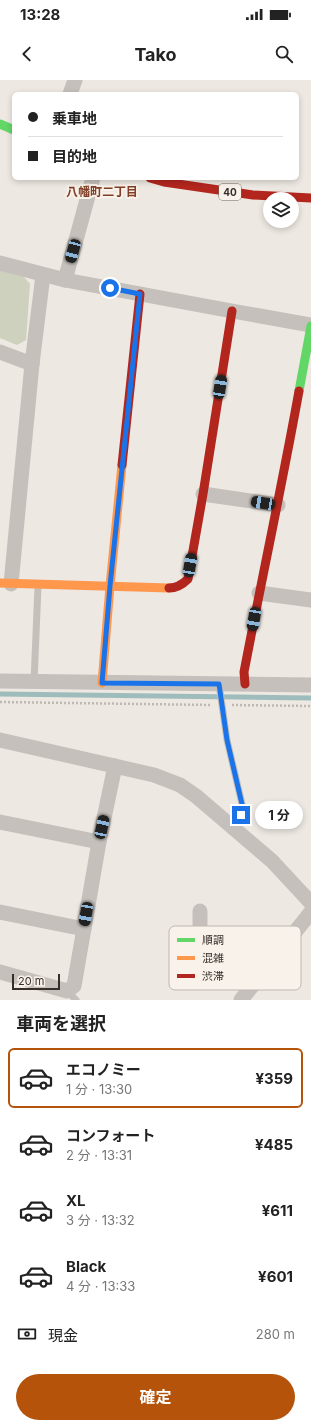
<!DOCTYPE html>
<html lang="ja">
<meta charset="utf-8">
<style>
:root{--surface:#fff;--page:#f2f2f2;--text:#222;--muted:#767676;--line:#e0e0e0;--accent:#b45309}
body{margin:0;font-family:Inter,"Noto Sans JP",sans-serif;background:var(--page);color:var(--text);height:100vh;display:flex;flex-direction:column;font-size:15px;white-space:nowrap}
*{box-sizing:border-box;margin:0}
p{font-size:13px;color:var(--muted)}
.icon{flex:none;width:22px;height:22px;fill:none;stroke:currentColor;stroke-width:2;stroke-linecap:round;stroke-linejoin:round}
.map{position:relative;height:920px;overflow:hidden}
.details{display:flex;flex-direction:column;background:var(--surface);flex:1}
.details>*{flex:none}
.top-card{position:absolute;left:12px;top:12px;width:287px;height:88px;border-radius:6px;box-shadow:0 2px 6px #0003;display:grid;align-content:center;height:88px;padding:0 16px;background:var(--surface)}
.tools{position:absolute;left:263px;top:112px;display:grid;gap:8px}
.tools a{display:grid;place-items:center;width:36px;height:36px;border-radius:50%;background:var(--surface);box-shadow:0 2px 6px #0003;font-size:20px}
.scale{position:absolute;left:12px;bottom:10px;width:48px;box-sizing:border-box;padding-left:4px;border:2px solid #362e29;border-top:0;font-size:11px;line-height:14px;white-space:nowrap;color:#362e29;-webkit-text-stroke:3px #f9f2ea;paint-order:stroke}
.end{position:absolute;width:18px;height:18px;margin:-9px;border:5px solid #1a73e8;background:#fff;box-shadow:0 0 0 2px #fff}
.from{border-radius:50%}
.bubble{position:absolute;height:28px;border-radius:14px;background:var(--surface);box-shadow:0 2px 6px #0003;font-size:13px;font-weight:700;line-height:28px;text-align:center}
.car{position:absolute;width:12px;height:24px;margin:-12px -6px;border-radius:5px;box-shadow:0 0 3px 1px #0007;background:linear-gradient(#222 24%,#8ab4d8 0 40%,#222 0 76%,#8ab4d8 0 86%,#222 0)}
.top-card b{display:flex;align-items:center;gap:14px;height:38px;font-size:15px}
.top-card b+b{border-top:1px solid var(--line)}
.top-card i{width:10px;height:10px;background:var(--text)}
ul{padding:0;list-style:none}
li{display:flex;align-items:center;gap:12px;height:60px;margin:0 8px 6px;padding:0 8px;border:2px solid transparent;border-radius:6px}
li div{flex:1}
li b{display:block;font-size:15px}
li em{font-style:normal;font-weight:700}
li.current{border-color:var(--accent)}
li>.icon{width:36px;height:36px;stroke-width:1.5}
h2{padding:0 16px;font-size:18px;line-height:48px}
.pay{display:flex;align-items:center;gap:10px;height:44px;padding:0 16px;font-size:15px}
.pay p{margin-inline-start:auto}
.action{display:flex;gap:8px;margin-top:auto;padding:8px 16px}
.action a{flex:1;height:46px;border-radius:24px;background:var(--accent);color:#fff;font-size:16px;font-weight:700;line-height:46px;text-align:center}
.status{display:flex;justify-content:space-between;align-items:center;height:28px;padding:0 20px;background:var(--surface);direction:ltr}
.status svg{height:11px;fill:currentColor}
header{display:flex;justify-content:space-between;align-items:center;height:52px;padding:0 16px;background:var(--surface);font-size:18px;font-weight:700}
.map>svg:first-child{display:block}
</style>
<div class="status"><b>13:28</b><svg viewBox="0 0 49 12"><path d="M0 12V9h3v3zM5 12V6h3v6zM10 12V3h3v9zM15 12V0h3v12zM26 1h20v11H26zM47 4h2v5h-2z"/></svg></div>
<header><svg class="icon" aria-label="back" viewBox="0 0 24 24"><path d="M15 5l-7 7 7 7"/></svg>Tako<svg class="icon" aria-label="search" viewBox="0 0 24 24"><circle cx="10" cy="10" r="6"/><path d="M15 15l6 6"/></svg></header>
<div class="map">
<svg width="311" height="920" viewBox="0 0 311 920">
<rect width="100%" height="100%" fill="#ede8e2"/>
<polygon fill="#cdd1bd" points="0,189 24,197 30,204 26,260 17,265 0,258"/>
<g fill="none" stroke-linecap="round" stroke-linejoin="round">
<polyline stroke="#9fbcbc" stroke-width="5" points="0,614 311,618"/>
<g stroke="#beb8b3" stroke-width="2.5" stroke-dasharray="2 2" stroke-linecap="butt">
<polyline points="0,622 211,625"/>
<polyline points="232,625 311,626"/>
</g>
<g stroke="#c5c0bb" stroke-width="7">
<polyline points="34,602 38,506"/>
<polyline points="219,604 227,660 242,724 241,735 236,750"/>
<polyline points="67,911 76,920"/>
</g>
<g stroke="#c5c0bb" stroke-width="15">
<polyline points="70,14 75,0"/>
<polyline points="0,183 65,200 232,231 311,245"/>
<polyline points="65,200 93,98"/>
<polyline points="0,272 32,284"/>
<polyline points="203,414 278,425"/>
<polyline points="11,504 32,284 43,195"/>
<polyline points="259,513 311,520"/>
<polyline points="0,601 311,605"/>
<polyline points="0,660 154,695 180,705 196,716 272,781 311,823"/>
<polyline points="0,742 99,762"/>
<polyline points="200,831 200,870 203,876 208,880 247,891 257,900"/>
<polyline points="0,832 84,849"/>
<polyline points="0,892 67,911 74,906 99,762 115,686"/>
<polyline points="241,920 311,832"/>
</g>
<g stroke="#63d668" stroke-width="9">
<polyline points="0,44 14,50"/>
<polyline points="299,311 311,246"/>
</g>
<g stroke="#ff974d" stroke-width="9">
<polyline points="0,503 169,508"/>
<polyline points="102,603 110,506 122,385"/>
</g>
<g stroke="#b3261e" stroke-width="9">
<polyline points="150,98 164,102 253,115 311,118"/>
<polyline points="122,385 140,214"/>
<path d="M169,508C177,508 182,505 188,499L203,414L232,231"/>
<path d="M245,604L244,592C262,498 282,405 299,311"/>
</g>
</g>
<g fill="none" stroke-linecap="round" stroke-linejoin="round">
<polyline stroke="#1a73e8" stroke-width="5" points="110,208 140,214 110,506 102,603 219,604 227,660 242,724 241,735"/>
</g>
<g text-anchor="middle" stroke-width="4" stroke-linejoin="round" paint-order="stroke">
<rect fill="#f9f2ea" stroke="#706963" stroke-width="1" x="219" y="104" width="22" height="16" rx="3"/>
<g font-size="10" font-weight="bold" fill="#362e29">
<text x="230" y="116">40</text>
</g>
<g font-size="12" font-weight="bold" fill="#813f27" stroke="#f9f2ea">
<text x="102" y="116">八幡町二丁目</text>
</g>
</g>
<rect x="169" y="846" width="132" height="64" rx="6" fill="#f9f2ea" stroke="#beb7b0" stroke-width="1"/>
<rect x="177" y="858" width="18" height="4" fill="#63d668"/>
<rect x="177" y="876" width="18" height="4" fill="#ff974d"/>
<rect x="177" y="894" width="18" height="4" fill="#b3261e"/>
<g font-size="11" fill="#362e29">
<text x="202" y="864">順調</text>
<text x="202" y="882">混雑</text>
<text x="202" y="900">渋滞</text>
</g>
</svg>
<div class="tools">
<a><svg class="icon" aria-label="layers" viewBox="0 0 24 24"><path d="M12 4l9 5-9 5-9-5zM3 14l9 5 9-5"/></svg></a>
</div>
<div class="scale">20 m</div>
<i class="end from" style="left:110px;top:208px"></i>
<i class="end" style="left:241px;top:735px"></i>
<div class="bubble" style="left:255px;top:721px;width:48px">1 分</div>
<i class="car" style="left:73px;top:171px;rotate:195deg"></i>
<i class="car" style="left:220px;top:307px;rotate:9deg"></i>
<i class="car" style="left:263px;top:423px;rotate:279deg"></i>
<i class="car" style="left:190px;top:485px;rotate:10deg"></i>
<i class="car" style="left:254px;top:539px;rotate:190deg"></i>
<i class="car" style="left:102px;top:747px;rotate:12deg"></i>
<i class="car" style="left:86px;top:834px;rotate:190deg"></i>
<div class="top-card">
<b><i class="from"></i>乗車地</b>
<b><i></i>目的地</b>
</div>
</div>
<section class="details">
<h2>車両を選択</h2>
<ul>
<li class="current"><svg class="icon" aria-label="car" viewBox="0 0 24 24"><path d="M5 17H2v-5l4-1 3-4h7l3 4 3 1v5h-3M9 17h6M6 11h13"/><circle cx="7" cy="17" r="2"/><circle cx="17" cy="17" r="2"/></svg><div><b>エコノミー</b><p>1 分 · 13:30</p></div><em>¥359</em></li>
<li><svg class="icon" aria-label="car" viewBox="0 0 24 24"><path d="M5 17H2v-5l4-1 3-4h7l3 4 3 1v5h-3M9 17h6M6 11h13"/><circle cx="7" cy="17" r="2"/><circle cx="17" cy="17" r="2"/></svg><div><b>コンフォート</b><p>2 分 · 13:31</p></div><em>¥485</em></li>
<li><svg class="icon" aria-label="car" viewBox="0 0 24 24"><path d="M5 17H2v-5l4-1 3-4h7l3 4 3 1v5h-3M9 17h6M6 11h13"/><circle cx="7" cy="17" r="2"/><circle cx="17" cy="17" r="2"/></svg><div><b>XL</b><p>3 分 · 13:32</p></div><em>¥611</em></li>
<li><svg class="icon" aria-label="car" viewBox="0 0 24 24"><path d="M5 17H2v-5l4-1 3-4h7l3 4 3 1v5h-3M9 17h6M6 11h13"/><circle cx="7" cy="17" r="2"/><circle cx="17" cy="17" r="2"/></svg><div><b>Black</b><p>4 分 · 13:33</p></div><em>¥601</em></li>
</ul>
<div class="pay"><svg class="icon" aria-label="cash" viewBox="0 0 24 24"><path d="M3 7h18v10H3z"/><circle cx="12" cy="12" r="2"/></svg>現金<p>280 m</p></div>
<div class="action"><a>確定</a></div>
</section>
